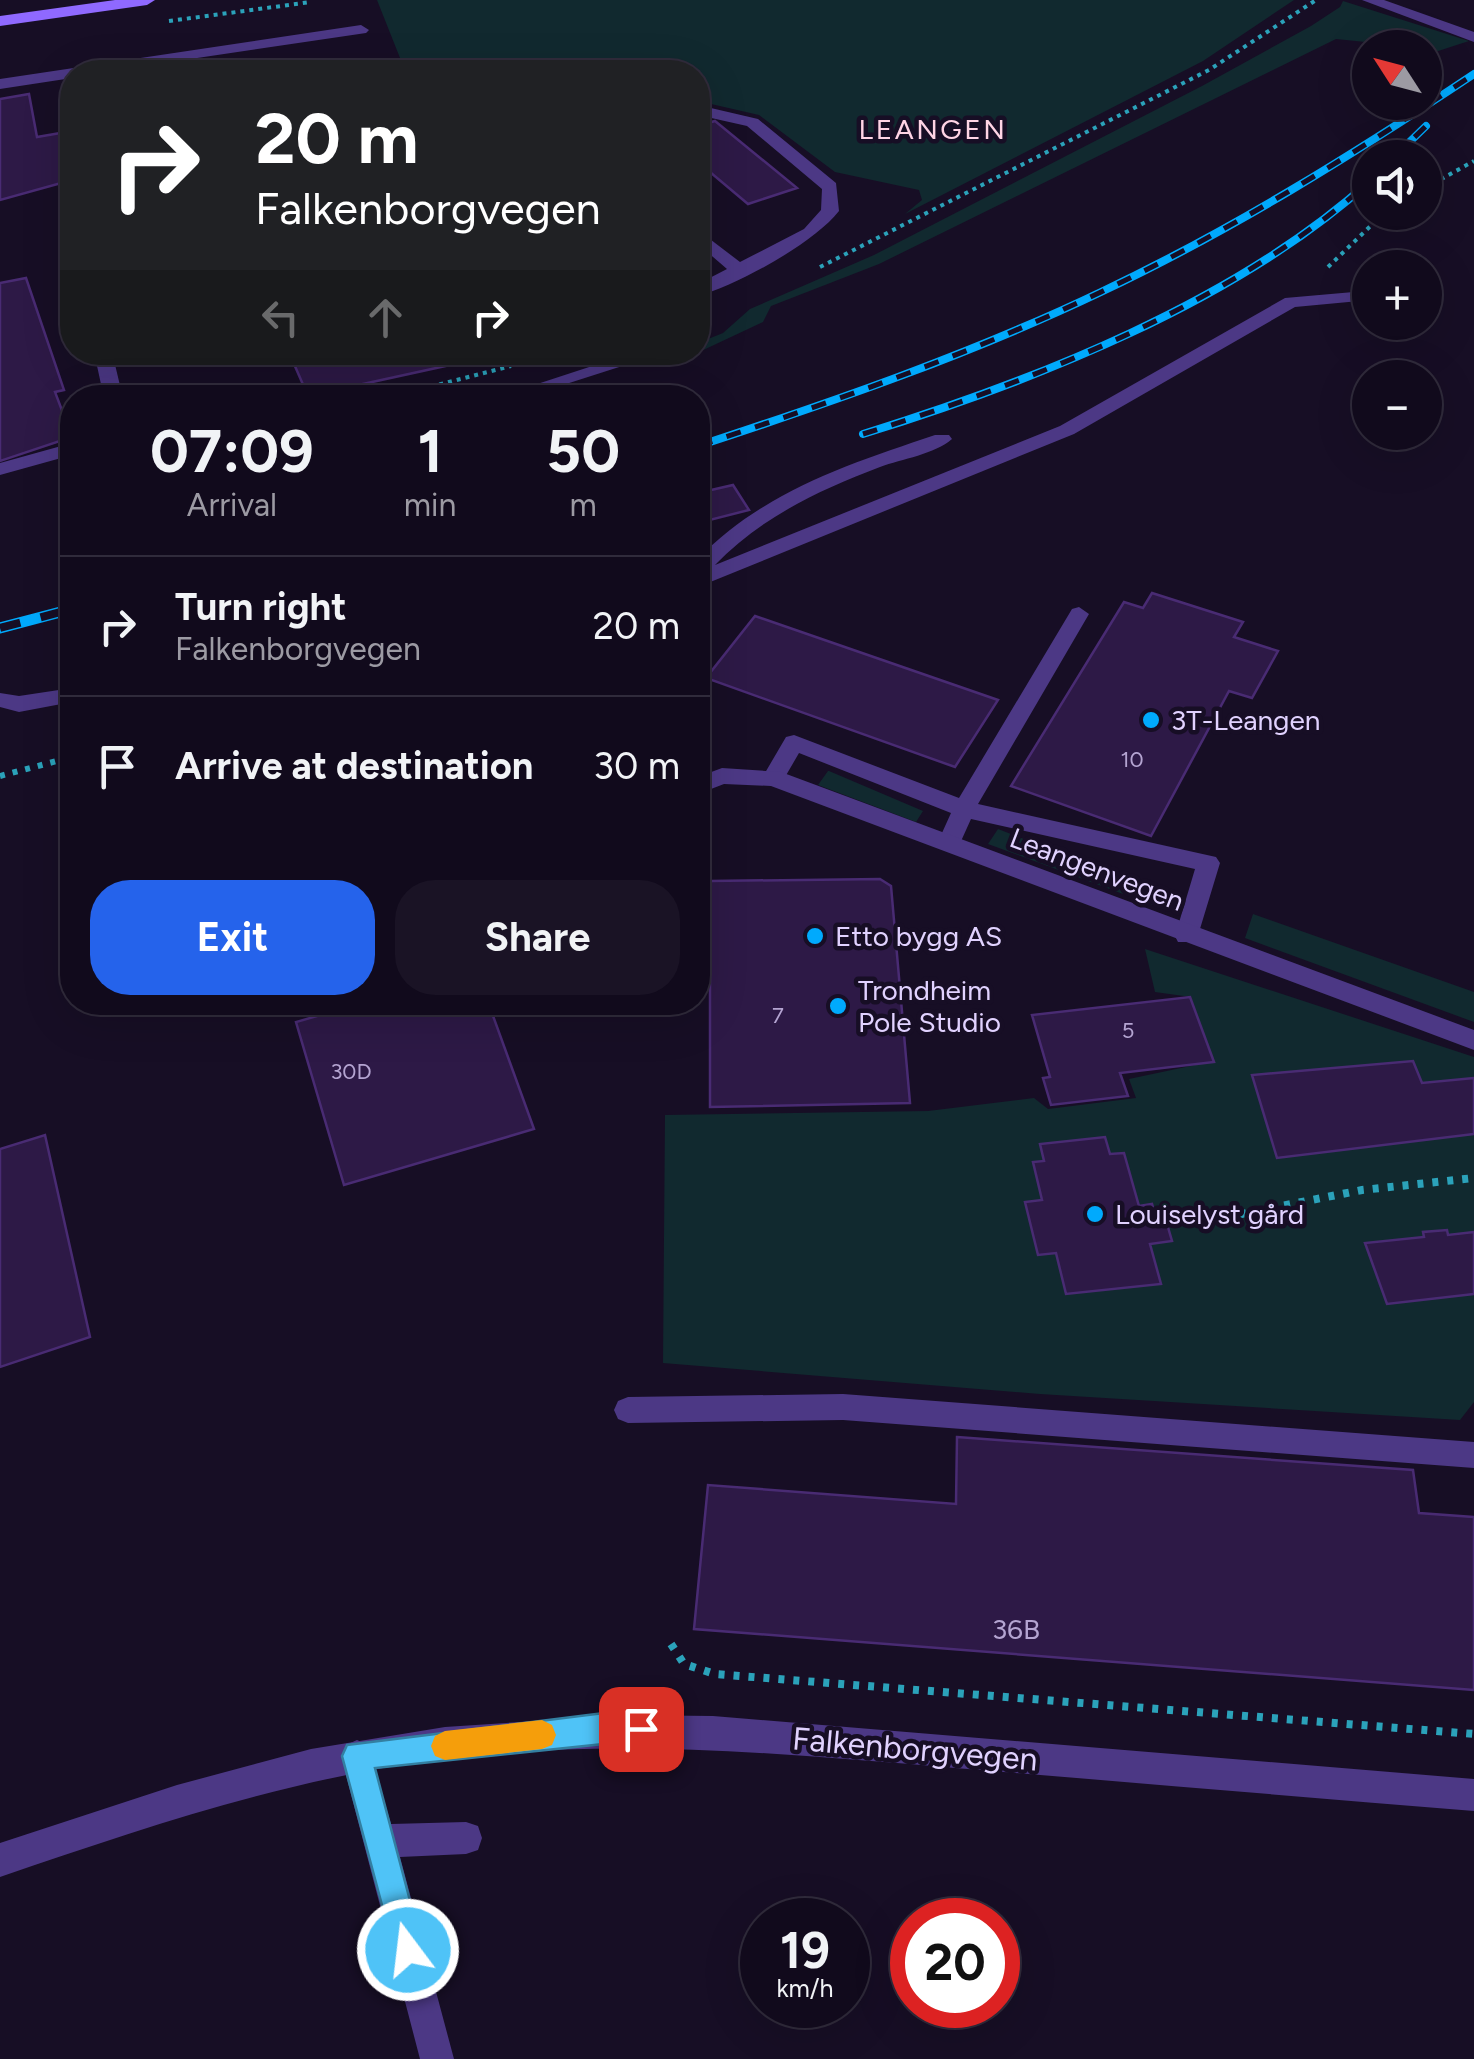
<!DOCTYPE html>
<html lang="en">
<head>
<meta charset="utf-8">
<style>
	:root { --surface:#110a1c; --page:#1a1325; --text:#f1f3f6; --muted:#9c9aa3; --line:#302b3b; --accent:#2563eb }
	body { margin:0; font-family:Figtree,sans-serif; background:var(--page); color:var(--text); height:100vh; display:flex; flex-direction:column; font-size:38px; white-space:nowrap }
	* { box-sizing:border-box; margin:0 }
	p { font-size:32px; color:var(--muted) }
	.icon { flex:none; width:55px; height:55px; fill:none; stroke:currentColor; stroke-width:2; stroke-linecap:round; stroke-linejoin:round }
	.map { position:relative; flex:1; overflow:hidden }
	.sheet { position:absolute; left:60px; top:385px; width:650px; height:630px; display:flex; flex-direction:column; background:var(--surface); border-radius:40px; box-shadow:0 10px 40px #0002,0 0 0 2px var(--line) }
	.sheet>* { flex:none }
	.banner { position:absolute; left:60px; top:60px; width:650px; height:305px; border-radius:40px; box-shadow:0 10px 40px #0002,0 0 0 2px var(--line); background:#202124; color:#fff; overflow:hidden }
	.needle { width:65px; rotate:306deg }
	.tools { position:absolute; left:1352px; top:30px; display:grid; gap:20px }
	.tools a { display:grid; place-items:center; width:90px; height:90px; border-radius:50%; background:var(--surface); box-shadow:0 10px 40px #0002,0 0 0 2px var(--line); font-size:50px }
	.speed { position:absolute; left:740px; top:1898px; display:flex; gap:20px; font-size:50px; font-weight:700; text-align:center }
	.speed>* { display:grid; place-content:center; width:130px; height:130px; border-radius:50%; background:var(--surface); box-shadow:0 10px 40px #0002,0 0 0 2px var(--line); line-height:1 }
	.speed small { font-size:25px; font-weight:400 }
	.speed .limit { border:15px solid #d22; background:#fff; color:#111 }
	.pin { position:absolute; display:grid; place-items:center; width:85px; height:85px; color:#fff; margin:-42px; border-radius:20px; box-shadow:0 5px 15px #0006 }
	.me { position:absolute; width:110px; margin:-55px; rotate:345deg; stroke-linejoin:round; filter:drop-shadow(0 0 8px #0008) }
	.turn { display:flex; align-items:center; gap:35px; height:210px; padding:0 30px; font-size:45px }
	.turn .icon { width:130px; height:130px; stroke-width:2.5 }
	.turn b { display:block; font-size:70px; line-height:85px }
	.lanes { display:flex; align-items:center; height:95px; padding:0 30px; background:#0003; justify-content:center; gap:50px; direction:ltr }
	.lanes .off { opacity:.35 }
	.eta { display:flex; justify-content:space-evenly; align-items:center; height:170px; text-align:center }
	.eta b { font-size:60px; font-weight:700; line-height:70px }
	.button { display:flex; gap:20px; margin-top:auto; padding:20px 30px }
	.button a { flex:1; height:115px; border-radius:40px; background:var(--accent); color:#fff; font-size:40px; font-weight:700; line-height:115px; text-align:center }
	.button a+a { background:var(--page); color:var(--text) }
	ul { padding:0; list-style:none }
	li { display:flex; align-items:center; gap:30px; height:140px; padding:0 30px; border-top:2px solid var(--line) }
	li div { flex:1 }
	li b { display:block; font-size:38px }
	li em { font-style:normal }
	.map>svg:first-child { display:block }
</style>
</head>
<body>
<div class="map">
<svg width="1474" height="2059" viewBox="0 0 1474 2059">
	<rect width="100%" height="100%" fill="#170e25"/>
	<path fill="#11292f" d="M377,0H1294L1203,61L905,214L922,200L919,190L835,172L759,115L698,101V72H412L404,68Z
		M1343,1L1469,41L1432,53L1425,48L1336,39L879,264L771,306L763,322L667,367L660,360L676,353L698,352V343L723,333L750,309L874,255L1202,86L1311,26L1340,7Z
		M828,771H829L923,811L916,822L818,785Z
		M998,829L1175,897L1169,911L988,844Z
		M1253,914L1474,992V1022L1245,938Z
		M1145,949L1474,1057V1402L1460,1420L1040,1394L663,1363L665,1115L928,1111L1034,1098L1048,1109L1136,1098L1129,1079L1214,1061L1191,997L1155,992Z"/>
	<path fill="#2d1946" stroke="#492b73" stroke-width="2.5" d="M29,94L37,137L72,131V180L0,200V99Z
		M715,121L797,188L748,204L698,162V126Z
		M26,278L64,390L55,392L72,437L0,461V283Z
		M310,352H480L482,358L308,396L291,357Z
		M506,386L513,398H455Z
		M733,485L749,510L698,523V493Z
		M1152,593L1243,622L1234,637L1278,651L1252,698L1229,691L1151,836L1011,786L1124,602L1143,608Z
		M755,616L998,700L955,767L706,678Z
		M880,879L891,886L910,1103L710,1107V881Z
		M1190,997L1214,1062L1120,1073L1128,1096L1051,1105L1043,1078L1050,1077L1032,1015Z
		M366,1002H488L534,1129L344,1185L296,1022Z
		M1413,1061L1422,1083L1474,1078V1134L1277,1158L1252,1075Z
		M45,1135L90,1337L0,1367V1149Z
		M1105,1137L1110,1154L1124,1153L1139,1206L1152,1204L1156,1218L1165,1217L1172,1241L1150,1244L1161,1284L1066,1294L1056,1253L1038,1255L1025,1202L1042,1200L1033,1162L1044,1161L1040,1144Z
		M1447,1230L1448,1235L1474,1232V1294L1387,1304L1365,1243L1424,1237L1423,1232Z
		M957,1437L1413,1470L1419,1513L1474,1517V1690L694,1629L708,1485L956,1504Z"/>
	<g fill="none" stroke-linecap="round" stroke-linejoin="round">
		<path stroke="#2ba2ba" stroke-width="4" stroke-dasharray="4 5" stroke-linecap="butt" d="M169,21L311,2
			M1425,188L1474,161
			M820,267L1209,70L1316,0
			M1328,267L1385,212
			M387,398L511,366"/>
		<path stroke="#2ba2ba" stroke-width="6" stroke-dasharray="5 8" stroke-linecap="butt" d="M0,776L72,757"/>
		<path stroke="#2ba2ba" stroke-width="8" stroke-dasharray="6 9" stroke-linecap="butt" d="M1196,1223L1362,1190L1474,1178
			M671,1644L684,1664L715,1674L1474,1734"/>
		<path fill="#4c3885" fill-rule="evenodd" d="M361,25L369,30L366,33L103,72H72V78L0,89V79Z
			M698,105L758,119L836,183L839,211C813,244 737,285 698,296V284L727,269L698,244V230L740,262L804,229L821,210L822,189L747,126L698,115Z
			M1365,291L1370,292V300L1295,307L1074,434L698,587V559C762,492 849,464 935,435H949L952,439C935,454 902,459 880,467C819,490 760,518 715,565L1060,426L1285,298Z
			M94,352H112L123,398H104Z
			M635,352H666L538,393H524L522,389Z
			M72,443V455L0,475V463Z
			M1079,607L1089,614L978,804L1216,857L1220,863L1196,942H1178L1175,936L1195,869L971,819L957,850L949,852L937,844L951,813L799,753L781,784H765L762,778L786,737L794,735L959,798L1072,609Z
			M72,688V702L19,712L0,707V693L19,696Z
			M843,1394L1474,1442V1468L843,1420L628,1423L618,1419L614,1410L618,1401L628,1397Z
			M357,1740L368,1745L391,1824L466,1822L478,1826L482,1838L478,1850L466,1854L400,1857L454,2059H420L341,1756L346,1745Z"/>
		<path fill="#4c3885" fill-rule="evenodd" d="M722,768L781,772L1474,1030V1050L771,786L724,784L698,794V777Z"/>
		<path fill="#4c3885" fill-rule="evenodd" d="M1362,0H1384L1474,32V42Z
			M624,1715L713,1716L1474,1779V1811C1301,1797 1128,1782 955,1768C784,1754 615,1737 444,1759C290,1778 146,1827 0,1877V1843L177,1785L311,1749L445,1727Z"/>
		<path fill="#8f69ff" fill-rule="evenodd" d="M115,0H155L147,5L0,26V16Z"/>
		<defs>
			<path id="rail-far1" d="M1393,158L1426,126
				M863,434C1034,381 1236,302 1370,181
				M698,446C835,401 971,354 1101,292C1232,230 1354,154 1474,74"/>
			<path id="rail" d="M0,628L72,609"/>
		</defs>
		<use href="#rail-far1" stroke="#00aafd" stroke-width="8"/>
		<use href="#rail" stroke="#00aafd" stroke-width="11"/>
		<use href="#rail-far1" stroke="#170e25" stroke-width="5" stroke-dasharray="15" stroke-linecap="butt"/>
		<use href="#rail" stroke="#170e25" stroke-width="8" stroke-dasharray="21" stroke-linecap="butt"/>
	</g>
	<path fill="#4fc3f7" stroke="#337fa1" stroke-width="2.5" d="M604,1713L651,1719L655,1729L651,1739L375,1768L423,1950L419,1961L408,1965L397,1961L342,1756L347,1745Z"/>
	<path fill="#f59e0b" d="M542,1720L552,1725L556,1735L552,1745L542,1749L445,1760L435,1756L431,1746L435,1736L445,1731Z"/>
	<g fill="#00aafd" stroke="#170e25" stroke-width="4">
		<circle cx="1151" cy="720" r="10"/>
		<circle cx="815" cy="936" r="10"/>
		<circle cx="838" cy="1006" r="10"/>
		<circle cx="1095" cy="1214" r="10"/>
	</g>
	<g text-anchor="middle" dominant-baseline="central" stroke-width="9" stroke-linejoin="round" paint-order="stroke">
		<g font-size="22" fill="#b4a4d1">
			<text x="1132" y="759">10</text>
			<text x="778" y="1015">7</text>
			<text x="1128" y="1030">5</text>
			<text x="351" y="1071">30D</text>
		</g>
		<g font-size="28" letter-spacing="2.5" fill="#ffd4e5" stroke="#170e25">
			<text x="933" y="129">LEANGEN</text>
		</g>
		<g font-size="28" fill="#e1d2ff" stroke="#170e25" text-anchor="start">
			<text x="1171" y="720">3T-Leangen</text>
			<text x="835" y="936">Etto bygg AS</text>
			<text x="858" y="990">Trondheim<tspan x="858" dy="32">Pole Studio</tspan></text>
			<text x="1115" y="1214">Louiselyst gård</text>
		</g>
		<g font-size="28" fill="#e1d2ff" stroke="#170e25">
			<text transform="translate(1097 869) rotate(21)">Leangenvegen</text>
		</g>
		<g font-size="28" fill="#b4a4d1">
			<text x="1016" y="1629">36B</text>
		</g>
		<g font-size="32" fill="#e1d2ff" stroke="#170e25">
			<text transform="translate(915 1749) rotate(5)">Falkenborgvegen</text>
		</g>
	</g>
</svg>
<div class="tools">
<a><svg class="needle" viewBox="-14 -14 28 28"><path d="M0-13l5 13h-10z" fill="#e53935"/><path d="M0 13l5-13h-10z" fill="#9c9aa3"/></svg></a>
<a><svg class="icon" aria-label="sound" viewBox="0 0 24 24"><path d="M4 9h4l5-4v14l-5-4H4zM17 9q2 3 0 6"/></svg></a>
<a>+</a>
<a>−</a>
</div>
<div class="speed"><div>19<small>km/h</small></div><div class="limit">20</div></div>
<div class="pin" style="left:641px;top:1729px;background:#d93025"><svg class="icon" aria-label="arrive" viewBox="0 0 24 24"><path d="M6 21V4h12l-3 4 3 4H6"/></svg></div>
<svg class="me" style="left:408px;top:1950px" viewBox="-20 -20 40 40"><circle r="17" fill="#4fc3f7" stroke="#fff" stroke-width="3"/><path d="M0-11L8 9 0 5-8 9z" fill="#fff"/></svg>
<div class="banner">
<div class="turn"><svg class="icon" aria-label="right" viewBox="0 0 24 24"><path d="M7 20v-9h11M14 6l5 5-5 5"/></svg><div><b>20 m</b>Falkenborgvegen</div></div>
<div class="lanes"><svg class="icon off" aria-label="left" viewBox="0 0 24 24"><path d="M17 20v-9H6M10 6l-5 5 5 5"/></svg><svg class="icon off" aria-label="ahead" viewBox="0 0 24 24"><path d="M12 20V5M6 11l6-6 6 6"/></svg><svg class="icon" aria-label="right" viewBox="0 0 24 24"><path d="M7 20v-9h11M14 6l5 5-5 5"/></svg></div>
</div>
<section class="sheet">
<div class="eta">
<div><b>07:09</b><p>Arrival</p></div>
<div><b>1</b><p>min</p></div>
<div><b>50</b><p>m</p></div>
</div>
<ul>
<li><svg class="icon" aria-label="right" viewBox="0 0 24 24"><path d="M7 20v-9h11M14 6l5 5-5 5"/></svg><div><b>Turn right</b><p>Falkenborgvegen</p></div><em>20 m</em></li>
<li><svg class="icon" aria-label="arrive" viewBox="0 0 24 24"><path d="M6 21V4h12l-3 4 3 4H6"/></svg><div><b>Arrive at destination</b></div><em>30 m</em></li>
</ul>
<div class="button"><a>Exit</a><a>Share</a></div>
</section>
</div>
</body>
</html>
